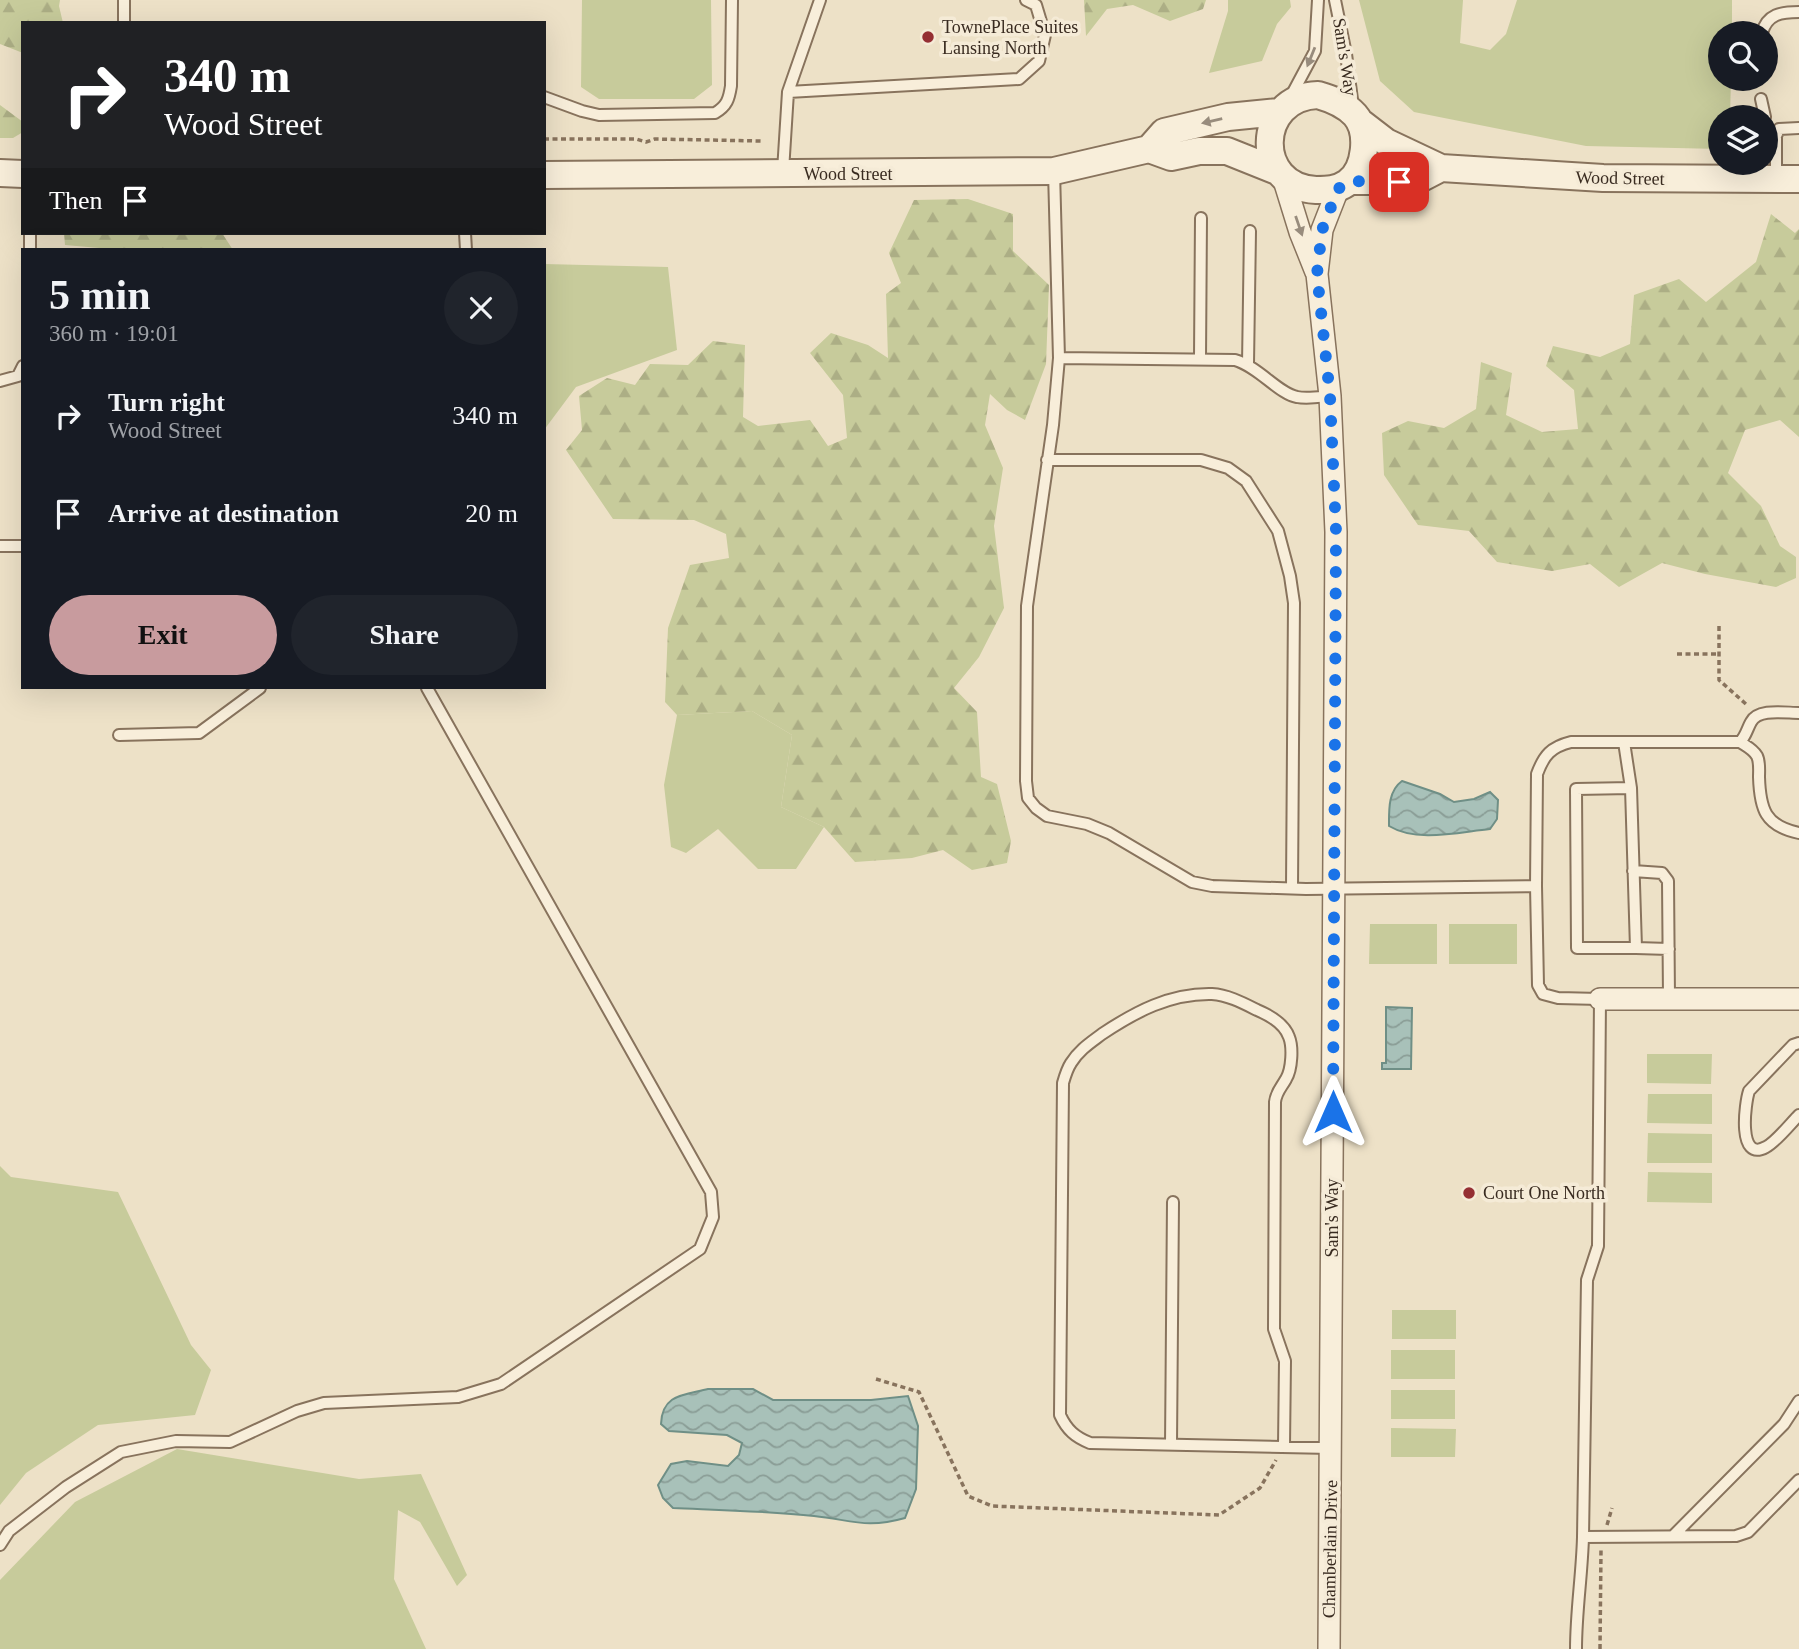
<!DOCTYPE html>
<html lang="en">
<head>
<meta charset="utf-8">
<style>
	:root { --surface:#171b24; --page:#20242c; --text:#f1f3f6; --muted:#9ea1a6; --accent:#c89b9e }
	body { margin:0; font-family:"Times New Roman",serif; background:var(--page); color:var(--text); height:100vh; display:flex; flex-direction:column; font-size:26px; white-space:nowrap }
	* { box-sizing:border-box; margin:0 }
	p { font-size:23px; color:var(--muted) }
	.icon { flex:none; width:38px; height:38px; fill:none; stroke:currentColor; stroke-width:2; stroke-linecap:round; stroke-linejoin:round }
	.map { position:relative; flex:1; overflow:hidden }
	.drawer { position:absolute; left:21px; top:248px; width:525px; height:441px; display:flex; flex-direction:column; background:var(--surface); border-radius:0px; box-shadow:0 7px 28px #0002 }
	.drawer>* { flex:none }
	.hud { position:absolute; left:21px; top:21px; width:525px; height:214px; border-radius:0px; box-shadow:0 7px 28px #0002; background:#202124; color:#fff; overflow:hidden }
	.tools { position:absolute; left:1708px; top:21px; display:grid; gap:14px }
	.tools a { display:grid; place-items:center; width:70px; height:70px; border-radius:50%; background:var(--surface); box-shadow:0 7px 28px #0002; font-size:35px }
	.pin { position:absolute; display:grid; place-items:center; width:60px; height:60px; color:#fff; margin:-30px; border-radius:14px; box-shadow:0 4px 10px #0006 }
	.me { position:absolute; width:77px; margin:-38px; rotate:0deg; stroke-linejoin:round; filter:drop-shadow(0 0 5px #0008) }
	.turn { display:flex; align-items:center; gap:24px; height:147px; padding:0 28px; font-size:32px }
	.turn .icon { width:91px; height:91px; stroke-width:2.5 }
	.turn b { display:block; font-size:49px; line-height:60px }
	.then { display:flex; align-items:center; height:66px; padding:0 28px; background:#0003; gap:14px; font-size:26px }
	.round { display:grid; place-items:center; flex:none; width:74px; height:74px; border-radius:37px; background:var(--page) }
	.summary { display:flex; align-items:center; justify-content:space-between; height:119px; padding:0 28px }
	h1 { font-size:42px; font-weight:700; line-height:52px }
	.primary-button { display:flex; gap:14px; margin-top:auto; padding:14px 28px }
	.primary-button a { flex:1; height:80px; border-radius:42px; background:var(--accent); color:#111; font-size:28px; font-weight:700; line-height:80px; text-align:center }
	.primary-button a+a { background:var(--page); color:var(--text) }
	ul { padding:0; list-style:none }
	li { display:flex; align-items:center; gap:21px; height:98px; padding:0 28px }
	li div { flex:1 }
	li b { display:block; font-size:26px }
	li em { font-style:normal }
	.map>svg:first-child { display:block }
</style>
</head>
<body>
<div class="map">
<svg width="1799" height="1649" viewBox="0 0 1799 1649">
	<defs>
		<pattern id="forest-firs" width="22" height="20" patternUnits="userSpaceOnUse" patternTransform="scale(1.75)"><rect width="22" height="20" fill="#c7cb9b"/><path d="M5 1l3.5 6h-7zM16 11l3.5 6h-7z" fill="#acae85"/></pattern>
		<pattern id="water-waves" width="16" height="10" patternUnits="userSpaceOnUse" patternTransform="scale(1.75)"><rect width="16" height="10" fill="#a8c1b9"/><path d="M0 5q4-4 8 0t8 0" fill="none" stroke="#8a9d96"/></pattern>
	</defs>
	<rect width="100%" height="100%" fill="#ede1c7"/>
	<path fill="#c7cb9b" d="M582,0H711L712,85L694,99H599L581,87Z
		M1228,0H1290L1291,7L1277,24L1262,61L1209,73L1228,11Z
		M1359,0H1463L1460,43L1490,50L1506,34L1517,0H1732V33H1720V79H1731L1730,117H1720V149L1586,146L1414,112L1380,81Z
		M544,264L668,267L677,350L576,387L544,430Z
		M752,711L792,735L781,807L824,827L796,869H758L718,829L686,853L671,847L664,785L677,715Z
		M1370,924H1437V964H1369Z
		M1449,924H1517V964H1449Z
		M1647,1054H1712L1711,1084L1647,1083Z
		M1648,1094H1712V1124L1647,1123Z
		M1648,1133L1712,1134V1163H1647Z
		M0,1166L11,1177L118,1192L191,1345L211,1370L195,1415L98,1425L26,1473L0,1505Z
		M1648,1172L1712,1173V1203L1647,1202Z
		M1392,1310H1456V1339H1392Z
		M1391,1350H1455V1379H1391Z
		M1391,1390H1455V1419H1391Z
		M1391,1428L1456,1429L1455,1457H1391Z
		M177,1449L359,1479L421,1474L467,1575L457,1586L420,1522L398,1510L394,1579L426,1649H0V1580L75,1502Z"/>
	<path fill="url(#forest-firs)" d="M0,0H60L59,6L63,23H23V53L0,44Z
		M1084,0H1206L1203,9L1170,21L1133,5L1107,9L1086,36Z
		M0,105L23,122V132L13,138H0Z
		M968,199L1013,214V251L1049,285L1046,364L1025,420L1007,410L990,394L985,425L1003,468L994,526L1004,608L979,657L954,688L977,712L981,777L997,784L1011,841L1007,863L972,870L943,850L912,858L855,862L824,827L781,807L792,735L752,711L677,715L665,702L668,628L690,565L729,558L726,534L694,520L613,519L566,450L582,430L579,396L607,378L635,385L650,364L688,365L713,341L745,345L743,417L758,426L810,420L828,446L847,438L843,395L810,353L831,333L868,345L888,358L886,294L901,283L889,253L914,200Z
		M1771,214L1795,233L1799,229V437L1780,420L1745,430L1728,473L1761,506L1780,546L1796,557V578L1776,587L1705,574L1662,563L1619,587L1590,564L1552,571L1497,562L1469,531L1418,525L1384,475L1382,433L1408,421L1444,428L1476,409L1481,362L1512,373L1506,415L1542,432L1578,429L1574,390L1546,366L1553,346L1600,357L1630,344L1634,295L1679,279L1706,302L1756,262Z
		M64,233H222L233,250H122L65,245Z"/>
	<path fill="url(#water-waves)" stroke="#6f8f86" stroke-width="2" d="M1402,781L1440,794L1454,802L1474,799L1490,792L1498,800L1497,819L1490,829C1459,832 1417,843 1389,826C1389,810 1388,791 1402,781Z
		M1386,1007L1412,1008L1411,1069H1382V1063H1386Z
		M708,1389H753L773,1400H871L908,1396L918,1426L916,1489L905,1518C866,1529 852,1520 814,1516C768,1511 720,1510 673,1508L663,1498L658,1485L671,1464L687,1461L728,1466L739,1455L742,1443L727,1435L669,1431L661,1424C662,1394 684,1395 708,1389Z"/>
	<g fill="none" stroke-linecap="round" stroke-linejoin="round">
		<defs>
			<path id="service" d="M1335,0L1346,54L1353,107
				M124,23V0
				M1762,33C1767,14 1781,12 1799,12
				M788,92L1019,79L1039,61L1045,35L1036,5L1026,0
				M1291,96L1315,51L1318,0
				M544,97L582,111L599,115L715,113C727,106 729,99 731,86L732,0
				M1761,99L1765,117
				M783,171L788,92L820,0
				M1054,171L1059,358L1235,360C1259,367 1279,394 1297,397C1307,399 1319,397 1330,396
				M1776,179V136L1779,129L1799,128
				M465,233L466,250
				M30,250V233
				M1059,358L1053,425L1027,606L1026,781L1028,798L1036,808L1047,816L1087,824L1109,833L1192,882L1212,886L1306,889L1536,886L1537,774C1544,755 1551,747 1571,742H1740C1746,746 1753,749 1757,756C1760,762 1759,771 1759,777C1760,809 1765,826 1799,833
				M1200,358L1201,218
				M1248,364L1250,231
				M0,381L18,376L23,366
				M1047,460H1201L1228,468L1246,481L1278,531L1290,576L1294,603L1292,888
				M0,546H23
				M119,735L199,733L260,688
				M1624,742L1631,788L1636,948H1577L1576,789L1631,788
				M1740,742C1746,736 1747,729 1751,722C1758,708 1785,713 1799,713
				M1633,871L1662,873L1668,881L1669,998
				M1536,886L1538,985L1543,994L1558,998L1600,999L1598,1246L1587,1280L1583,1537C1582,1575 1576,1611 1576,1649
				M1636,948L1669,949
				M1799,1043L1793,1045L1749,1091C1745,1103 1737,1163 1766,1147C1776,1142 1791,1123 1799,1115
				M1171,1445L1173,1202
				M1284,1446L1285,1361L1274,1329L1275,1102C1276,1092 1281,1088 1286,1079C1292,1069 1293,1047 1289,1037C1284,1023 1269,1015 1257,1010C1243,1003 1228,995 1212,994C1170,993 1135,1012 1102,1034C1090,1043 1079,1050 1071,1063C1067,1069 1065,1076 1063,1083L1060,1415C1067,1430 1075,1437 1090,1443L1331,1448
				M1673,1536L1784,1424L1799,1401
				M1583,1537L1736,1536L1748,1532L1799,1480
				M0,1545L9,1531L66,1487L121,1452L176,1441L230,1442L297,1411L324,1403L458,1397L501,1384L700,1249L713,1217L711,1192L427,688"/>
			<path id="minor" d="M1283,177L1300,232L1316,272
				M1600,999H1799
				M1329,1649L1336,532L1330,396L1317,274L1322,230L1338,189"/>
			<path id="tertiary" d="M1318,95C1332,99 1345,104 1355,115C1370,132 1366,170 1347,183C1337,190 1327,190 1316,190C1253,187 1255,97 1318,95Z
				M1360,122L1386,142L1441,168L1603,178L1799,179
				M1149,149L1164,132L1228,117L1279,112
				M0,173L23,174
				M544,175L1054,171L1149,149L1171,157L1199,151H1227L1277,171
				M1350,181H1416L1441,168"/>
		</defs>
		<use href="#service" stroke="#88735d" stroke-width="14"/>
		<use href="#minor" stroke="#88735d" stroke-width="24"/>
		<use href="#tertiary" stroke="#88735d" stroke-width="30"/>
		<path stroke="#88735d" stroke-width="3.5" stroke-dasharray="5 3.5" stroke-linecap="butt" d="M544,139H636L646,142L655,139L762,141
			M1719,626V680L1747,705
			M1677,654H1719
			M876,1379L919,1392L968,1496L992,1506L1219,1515L1260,1488L1276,1460
			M1607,1525L1612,1508
			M1600,1649L1601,1550"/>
		<use href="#service" stroke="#f8eeda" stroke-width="10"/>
		<use href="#minor" stroke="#f8eeda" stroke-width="21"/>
		<use href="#tertiary" stroke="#f8eeda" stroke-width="26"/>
	</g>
	<defs><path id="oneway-solid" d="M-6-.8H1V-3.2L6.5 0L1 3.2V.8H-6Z" transform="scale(1.75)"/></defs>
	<g fill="#988c7d">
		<use href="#oneway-solid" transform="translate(1311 57) rotate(112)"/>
		<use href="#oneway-solid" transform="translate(1212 121) rotate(167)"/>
		<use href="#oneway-solid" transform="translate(1299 226) rotate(71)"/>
	</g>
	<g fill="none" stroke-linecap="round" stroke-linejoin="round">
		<path stroke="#1a73e8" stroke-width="12" stroke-dasharray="0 21.6" d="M1333,1112L1336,531L1330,396L1317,274L1322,230L1338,189L1350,181L1399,182"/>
	</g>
	<g fill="#952f33" stroke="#f5ebd7" stroke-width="2.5">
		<circle cx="928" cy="37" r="7"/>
		<circle cx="1469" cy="1193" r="7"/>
	</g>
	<g text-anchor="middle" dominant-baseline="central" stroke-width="7" stroke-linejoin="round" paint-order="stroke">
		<g font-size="18" fill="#392b20" stroke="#f5ebd7" text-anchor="start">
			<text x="942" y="27">TownePlace Suites<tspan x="942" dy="21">Lansing North</tspan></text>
			<text x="1483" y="1193">Court One North</text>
		</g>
		<g font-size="18" fill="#392b20" stroke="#f5ebd7">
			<text transform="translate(1345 57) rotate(81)">Sam's Way</text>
			<text x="848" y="174">Wood Street</text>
			<text transform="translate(1620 178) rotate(1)">Wood Street</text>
			<text transform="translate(1332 1218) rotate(-90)">Sam's Way</text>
			<text transform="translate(1330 1549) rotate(-89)">Chamberlain Drive</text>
		</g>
	</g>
</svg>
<div class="tools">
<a><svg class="icon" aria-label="search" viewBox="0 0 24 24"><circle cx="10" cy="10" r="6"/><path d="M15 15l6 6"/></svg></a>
<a><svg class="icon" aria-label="layers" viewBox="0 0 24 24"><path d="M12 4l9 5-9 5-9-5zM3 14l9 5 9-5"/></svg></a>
</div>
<div class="pin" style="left:1399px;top:182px;background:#d93025"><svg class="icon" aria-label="arrive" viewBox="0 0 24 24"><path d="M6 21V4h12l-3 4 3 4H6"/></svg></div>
<svg class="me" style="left:1333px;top:1112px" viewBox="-20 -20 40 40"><path d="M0-17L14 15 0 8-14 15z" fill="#1a73e8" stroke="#fff" stroke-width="4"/></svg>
<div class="hud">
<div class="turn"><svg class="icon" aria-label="right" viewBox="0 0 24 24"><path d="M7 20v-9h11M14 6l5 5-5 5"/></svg><div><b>340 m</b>Wood Street</div></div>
<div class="then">Then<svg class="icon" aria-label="arrive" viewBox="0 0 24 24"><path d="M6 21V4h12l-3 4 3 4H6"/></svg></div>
</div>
<section class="drawer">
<div class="summary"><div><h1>5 min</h1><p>360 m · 19:01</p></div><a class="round"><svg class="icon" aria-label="close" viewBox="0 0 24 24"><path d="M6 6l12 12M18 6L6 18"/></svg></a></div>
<ul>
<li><svg class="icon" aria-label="right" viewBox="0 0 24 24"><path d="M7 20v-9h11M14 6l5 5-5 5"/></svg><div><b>Turn right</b><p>Wood Street</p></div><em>340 m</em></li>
<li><svg class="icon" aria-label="arrive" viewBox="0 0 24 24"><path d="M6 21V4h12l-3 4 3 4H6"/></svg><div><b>Arrive at destination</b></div><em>20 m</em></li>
</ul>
<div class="primary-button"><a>Exit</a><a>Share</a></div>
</section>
</div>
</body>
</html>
